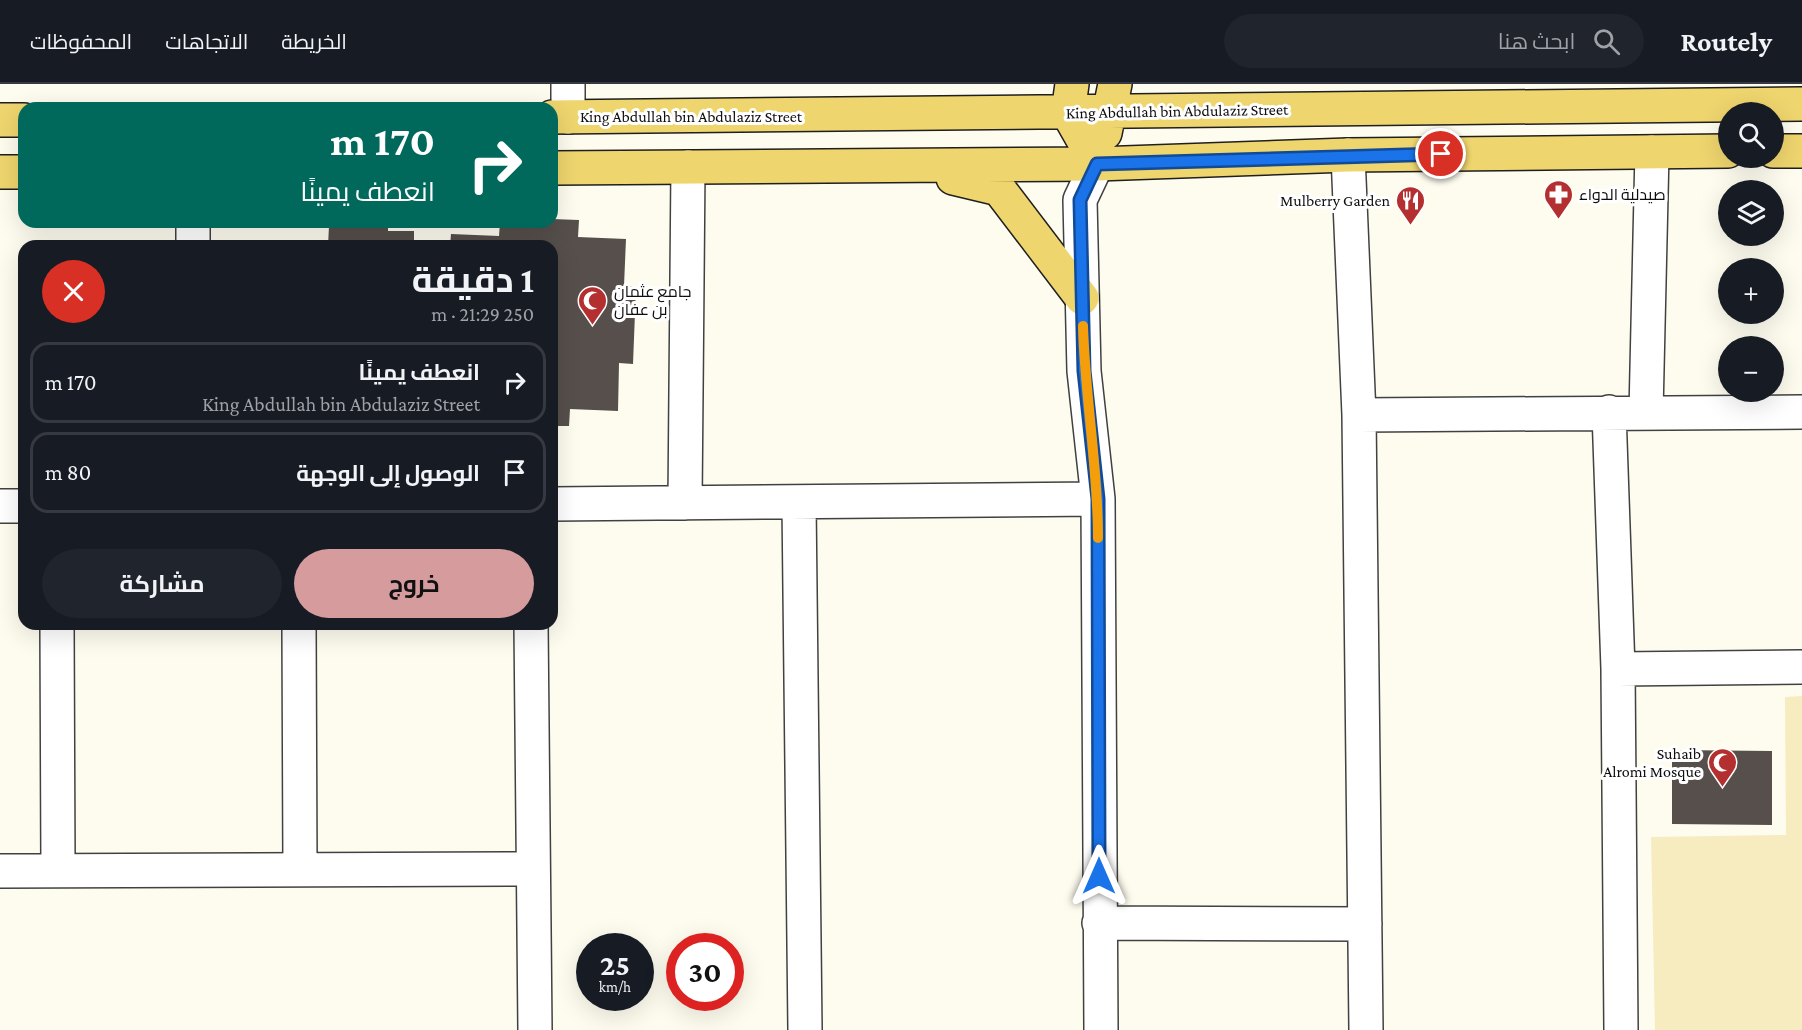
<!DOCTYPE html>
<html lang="ar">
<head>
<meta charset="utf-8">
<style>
	:root { --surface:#171b24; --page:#20242c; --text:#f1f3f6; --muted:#9ea1a6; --line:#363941; --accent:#d69b9d }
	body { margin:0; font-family:"Crimson Pro",Cairo,serif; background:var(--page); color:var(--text); direction:rtl; height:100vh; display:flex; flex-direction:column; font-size:22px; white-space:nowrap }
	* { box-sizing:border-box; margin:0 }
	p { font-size:20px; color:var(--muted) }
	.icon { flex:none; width:33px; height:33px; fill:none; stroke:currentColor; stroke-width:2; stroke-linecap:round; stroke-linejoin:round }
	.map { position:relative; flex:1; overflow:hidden; direction:ltr }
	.details { position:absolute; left:18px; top:156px; width:540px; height:390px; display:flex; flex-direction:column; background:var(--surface); border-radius:18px; box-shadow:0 6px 24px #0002; direction:rtl }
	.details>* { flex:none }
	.hud { position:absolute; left:18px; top:18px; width:540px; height:126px; border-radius:18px; box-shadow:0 6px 24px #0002; direction:rtl; background:#00695c; color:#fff; overflow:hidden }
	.buttons { position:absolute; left:1718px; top:18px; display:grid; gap:12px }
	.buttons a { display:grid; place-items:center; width:66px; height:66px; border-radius:50%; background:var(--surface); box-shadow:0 6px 24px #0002; font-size:30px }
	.speed { position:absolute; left:576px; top:849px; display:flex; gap:12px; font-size:30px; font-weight:700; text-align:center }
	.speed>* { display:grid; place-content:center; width:78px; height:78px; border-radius:50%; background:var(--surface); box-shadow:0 6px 24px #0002; line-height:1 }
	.speed small { font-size:15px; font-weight:400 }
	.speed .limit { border:9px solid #d22; background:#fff; color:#111 }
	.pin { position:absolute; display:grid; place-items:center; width:51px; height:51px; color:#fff; margin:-26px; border:3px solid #fff; border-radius:50%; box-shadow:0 2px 6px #0007 }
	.me { position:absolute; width:66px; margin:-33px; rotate:0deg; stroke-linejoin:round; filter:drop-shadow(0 0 4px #0008) }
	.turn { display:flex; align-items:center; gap:21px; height:126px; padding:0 24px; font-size:27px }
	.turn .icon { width:78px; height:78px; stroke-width:2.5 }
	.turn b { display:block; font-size:42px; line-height:51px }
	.round { display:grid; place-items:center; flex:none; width:63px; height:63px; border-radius:32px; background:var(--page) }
	.head { display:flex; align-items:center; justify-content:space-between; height:102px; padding:0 24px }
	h1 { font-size:36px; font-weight:700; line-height:45px }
	.cta { display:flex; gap:12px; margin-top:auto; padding:12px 24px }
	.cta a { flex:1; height:69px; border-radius:36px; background:var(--accent); color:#111; font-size:24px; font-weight:700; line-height:69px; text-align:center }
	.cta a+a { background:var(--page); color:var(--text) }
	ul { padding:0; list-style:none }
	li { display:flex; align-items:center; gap:18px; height:81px; margin:0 12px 9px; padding:0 12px; border:3px solid var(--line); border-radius:18px }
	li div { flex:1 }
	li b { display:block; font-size:22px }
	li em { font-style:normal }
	header { display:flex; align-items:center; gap:36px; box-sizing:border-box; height:84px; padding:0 30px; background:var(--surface); border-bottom:2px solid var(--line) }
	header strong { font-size:28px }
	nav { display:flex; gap:33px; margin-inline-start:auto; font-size:21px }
	.search { width:420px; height:54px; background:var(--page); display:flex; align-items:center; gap:15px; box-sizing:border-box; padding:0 21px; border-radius:33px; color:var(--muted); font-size:22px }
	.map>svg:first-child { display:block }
</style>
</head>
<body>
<header>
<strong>Routely</strong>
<div class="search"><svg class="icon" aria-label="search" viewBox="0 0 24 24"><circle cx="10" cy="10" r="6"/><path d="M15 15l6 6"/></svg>ابحث هنا</div>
<nav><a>الخريطة</a><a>الاتجاهات</a><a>المحفوظات</a></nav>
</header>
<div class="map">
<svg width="1802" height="946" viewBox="0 0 1802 946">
	<rect width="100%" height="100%" fill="#fefcef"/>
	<path fill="#f6ecbf" d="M1802,612V946H1655L1651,753L1786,751L1785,613Z"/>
	<path fill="#564f4b" d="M552,135L579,136L578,153L626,155L624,202L636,203L633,280L619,279L618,327L570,325L569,342H552V162H450L451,150L499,152L500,138H552Z
		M357,138H388V147H414V162H328L329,142H357Z
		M1672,666L1772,667V741L1672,740Z"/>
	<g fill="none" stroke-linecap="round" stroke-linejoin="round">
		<defs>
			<path id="minor" d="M568,0V33
				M1348,71L1359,331L1366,946
				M1097,80L1080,116L1084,287L1098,415L1101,946
				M193,162V138
				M1609,328L1618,585L1621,946
				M1646,328L1652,68
				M1359,331L1802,328
				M685,419L688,83
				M799,419L805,946
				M552,420L1098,415
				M0,422H24
				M57,540L58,786
				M299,540L300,786
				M531,540L535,946
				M1618,585L1802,583
				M0,787L533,785
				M1099,839L1365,840"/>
			<path id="major" d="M1072,0L1068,29L1097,80
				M552,33L1802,20
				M0,36H24
				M1105,49L1115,0
				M1773,67H1802
				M552,84L1097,80L1348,71L1728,67
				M0,88H24
				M953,94L999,105L1082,214"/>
		</defs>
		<use href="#minor" stroke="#414141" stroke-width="36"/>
		<use href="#major" stroke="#1f1f1f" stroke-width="36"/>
		<use href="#minor" stroke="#fff" stroke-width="33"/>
		<use href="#major" stroke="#efd56e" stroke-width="33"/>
	</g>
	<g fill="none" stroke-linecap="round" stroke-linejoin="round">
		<defs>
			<path id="route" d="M1099,792L1098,415L1084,287L1080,116L1097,80L1441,70"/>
		</defs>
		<use href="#route" stroke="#114b97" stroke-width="15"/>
		<use href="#route" stroke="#1a73e8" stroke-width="10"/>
		<path stroke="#f59e0b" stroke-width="10" d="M1083,242C1085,313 1098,383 1098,454"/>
	</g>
	<defs>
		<symbol id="pharmacy-pin" viewBox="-11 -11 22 30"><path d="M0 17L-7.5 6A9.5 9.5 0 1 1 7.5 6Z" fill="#b42f30" stroke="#fff"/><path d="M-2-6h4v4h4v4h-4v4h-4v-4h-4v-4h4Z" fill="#fff"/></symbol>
		<symbol id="restaurant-pin" viewBox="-11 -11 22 30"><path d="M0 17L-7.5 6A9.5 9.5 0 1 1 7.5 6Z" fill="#b42f30" stroke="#fff"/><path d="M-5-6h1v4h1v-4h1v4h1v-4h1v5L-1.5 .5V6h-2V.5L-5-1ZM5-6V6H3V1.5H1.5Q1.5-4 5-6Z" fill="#fff"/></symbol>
		<symbol id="mosque-pin" viewBox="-11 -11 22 30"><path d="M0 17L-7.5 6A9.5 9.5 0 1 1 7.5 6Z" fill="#b42f30" stroke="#fff"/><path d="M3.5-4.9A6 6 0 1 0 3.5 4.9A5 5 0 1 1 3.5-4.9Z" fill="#fff"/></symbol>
	</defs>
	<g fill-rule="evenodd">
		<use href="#pharmacy-pin" x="1542" y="94" width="33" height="45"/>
		<use href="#restaurant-pin" x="1394" y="100" width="33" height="45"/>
		<use href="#mosque-pin" x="576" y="200" width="33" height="45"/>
		<use href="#mosque-pin" x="1706" y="662" width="33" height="45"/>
	</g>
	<g text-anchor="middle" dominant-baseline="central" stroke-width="6" stroke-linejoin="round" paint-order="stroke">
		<g font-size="16" fill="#0e0e0e" stroke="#fff">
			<text transform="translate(1177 27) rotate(-1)">King Abdullah bin Abdulaziz Street</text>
			<text x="691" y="32">King Abdullah bin Abdulaziz Street</text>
		</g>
		<g font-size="16" fill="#0e0e0e" stroke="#fff" text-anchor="start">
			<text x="1579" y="110">صيدلية الدواء</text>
			<text x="1390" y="116" text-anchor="end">Mulberry Garden</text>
			<text x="614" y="207">جامع عثمان<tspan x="614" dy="18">بن عفان</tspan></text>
			<text x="1701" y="669" text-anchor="end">Suhaib<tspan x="1701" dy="18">Alromi Mosque</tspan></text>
		</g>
	</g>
</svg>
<div class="buttons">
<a><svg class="icon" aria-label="search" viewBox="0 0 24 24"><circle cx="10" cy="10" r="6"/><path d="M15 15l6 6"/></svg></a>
<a><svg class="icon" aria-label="layers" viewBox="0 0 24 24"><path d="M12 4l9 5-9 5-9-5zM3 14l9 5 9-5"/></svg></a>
<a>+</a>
<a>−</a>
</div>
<div class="speed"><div>25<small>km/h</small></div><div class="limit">30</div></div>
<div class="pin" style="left:1441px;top:70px;background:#d93025"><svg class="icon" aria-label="arrive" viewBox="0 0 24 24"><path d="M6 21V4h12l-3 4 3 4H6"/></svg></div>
<svg class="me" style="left:1099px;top:792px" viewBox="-20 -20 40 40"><path d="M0-17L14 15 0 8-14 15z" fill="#1a73e8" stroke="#fff" stroke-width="4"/></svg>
<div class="hud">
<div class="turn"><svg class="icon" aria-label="right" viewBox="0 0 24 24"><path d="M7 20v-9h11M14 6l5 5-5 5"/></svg><div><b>170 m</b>انعطف يمينًا</div></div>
</div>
<section class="details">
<div class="head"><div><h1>1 دقيقة</h1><p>250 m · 21:29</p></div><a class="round" style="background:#d93025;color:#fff"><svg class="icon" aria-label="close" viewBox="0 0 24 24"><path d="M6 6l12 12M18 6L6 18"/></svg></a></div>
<ul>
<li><svg class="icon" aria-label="right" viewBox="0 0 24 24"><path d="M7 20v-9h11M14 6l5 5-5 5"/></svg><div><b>انعطف يمينًا</b><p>King Abdullah bin Abdulaziz Street</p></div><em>170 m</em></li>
<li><svg class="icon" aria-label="arrive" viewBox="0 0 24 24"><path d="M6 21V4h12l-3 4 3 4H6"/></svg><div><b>الوصول إلى الوجهة</b></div><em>80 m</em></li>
</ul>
<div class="cta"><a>خروج</a><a>مشاركة</a></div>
</section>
</div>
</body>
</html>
